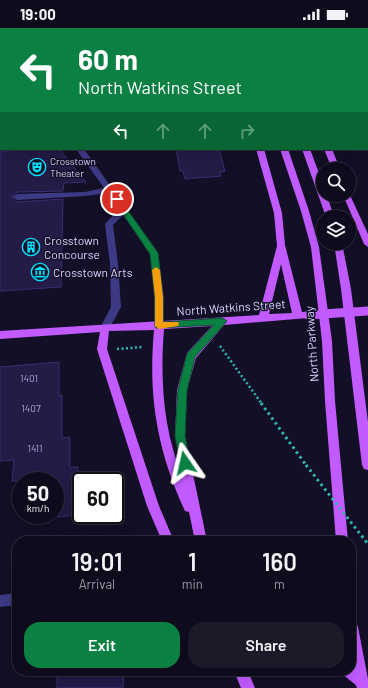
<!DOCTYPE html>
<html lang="en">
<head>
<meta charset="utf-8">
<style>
	:root { --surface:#0e0b1c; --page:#1c1929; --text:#f1f3f6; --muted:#9b9ba3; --line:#2e2b3b; --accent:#0b8043 }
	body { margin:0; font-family:Barlow,sans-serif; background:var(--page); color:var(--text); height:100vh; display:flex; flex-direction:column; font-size:15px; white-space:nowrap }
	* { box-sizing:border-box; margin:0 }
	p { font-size:13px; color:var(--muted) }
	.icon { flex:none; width:22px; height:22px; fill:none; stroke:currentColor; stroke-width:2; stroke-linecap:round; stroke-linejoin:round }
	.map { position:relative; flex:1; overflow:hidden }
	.panel { position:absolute; left:12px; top:508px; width:344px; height:140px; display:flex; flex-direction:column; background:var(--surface); border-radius:16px; box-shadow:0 4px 16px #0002,0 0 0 1px var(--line) }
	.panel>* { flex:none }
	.top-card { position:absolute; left:0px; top:0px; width:368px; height:122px; box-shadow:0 4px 16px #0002,0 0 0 1px var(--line); background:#0b8043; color:#fff; overflow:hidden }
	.controls { position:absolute; left:316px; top:134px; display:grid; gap:8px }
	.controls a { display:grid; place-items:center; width:40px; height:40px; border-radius:50%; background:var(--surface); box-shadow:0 4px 16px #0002,0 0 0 1px var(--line); font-size:20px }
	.speed { position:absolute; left:12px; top:444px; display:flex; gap:8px; font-size:20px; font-weight:700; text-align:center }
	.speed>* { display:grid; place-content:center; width:52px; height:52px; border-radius:50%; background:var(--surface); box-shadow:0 4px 16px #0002,0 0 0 1px var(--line); line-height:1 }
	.speed small { font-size:10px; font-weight:400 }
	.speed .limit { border:2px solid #111; border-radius:6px; background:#fff; color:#111 }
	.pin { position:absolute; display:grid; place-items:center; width:34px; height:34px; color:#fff; margin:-17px; border:2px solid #fff; border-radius:50%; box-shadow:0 1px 4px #0007 }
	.me { position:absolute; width:44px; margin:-22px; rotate:349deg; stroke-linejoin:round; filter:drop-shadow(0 0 3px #0008) }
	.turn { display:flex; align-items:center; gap:14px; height:84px; padding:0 12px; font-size:18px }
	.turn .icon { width:52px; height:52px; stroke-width:2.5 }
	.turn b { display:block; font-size:28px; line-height:34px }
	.lanes { display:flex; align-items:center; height:38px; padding:0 12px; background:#0003; justify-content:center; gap:20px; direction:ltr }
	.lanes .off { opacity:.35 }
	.eta { display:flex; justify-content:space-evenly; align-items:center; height:68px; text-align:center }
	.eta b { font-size:24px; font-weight:600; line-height:28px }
	.primary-button { display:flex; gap:8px; margin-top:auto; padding:8px 12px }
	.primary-button a { flex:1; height:46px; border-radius:16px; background:var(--accent); color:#fff; font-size:16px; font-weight:600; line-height:46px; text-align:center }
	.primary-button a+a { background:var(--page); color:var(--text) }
	.status { display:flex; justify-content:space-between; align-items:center; height:28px; padding:0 20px; background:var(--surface); direction:ltr }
	.status svg { height:11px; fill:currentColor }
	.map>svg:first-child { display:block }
</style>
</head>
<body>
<div class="status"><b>19:00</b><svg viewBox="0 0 49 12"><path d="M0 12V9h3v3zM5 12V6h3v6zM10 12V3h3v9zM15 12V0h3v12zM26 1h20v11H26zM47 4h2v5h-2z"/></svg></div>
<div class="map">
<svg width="368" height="660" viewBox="0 0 368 660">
	<rect width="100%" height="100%" fill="#130f26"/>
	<path fill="#241b47" stroke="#3b2d73" d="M59,121L86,154L64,155L63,163L17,164L12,169L17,174L63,171L61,259L0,263V123Z
		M176,121H219L225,143L220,144L221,148L185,151L183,143H180Z
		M59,334V368L62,367V410L70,409V439H78V487L58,489L59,477H55V453H12L14,432L0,433V339Z
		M57,643H124L123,660H57Z"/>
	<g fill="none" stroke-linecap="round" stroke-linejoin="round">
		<path stroke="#2fb8b0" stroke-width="2.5" stroke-dasharray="2 2.5" stroke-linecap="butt" d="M220,318L262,376
			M117,321L143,319"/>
		<path stroke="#2fb8b0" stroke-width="3" stroke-dasharray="2.5 3.5" stroke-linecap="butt" d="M261,375L306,437"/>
		<path fill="#3d3a85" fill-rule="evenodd" d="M90,0H96V1H90Z
			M0,85H1V89H0Z
			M76,121H84L158,225L164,269V298L162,301L159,302L154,298V269L150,225L123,187L113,197L118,236L121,279L108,303L105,304L100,300L111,279L110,236L105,196L119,181L107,165L85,168L17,172L13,169L17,166L85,164L104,160Z
			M17,565V577L0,579V567Z"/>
		<path fill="#c25bff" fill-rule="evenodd" d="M221,0H227L228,1H222Z
			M235,0H241L242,1H236Z
			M262,0H268V1H262Z
			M272,0H278L279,1H273Z
			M256,121H264L282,185L285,217L302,284H308L313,287L308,290L224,297L196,330L187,362L185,408L207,513H195L189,484L185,483C157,422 148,369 154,302L109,303L107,321L159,478L174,513H162L147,478L97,321L100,304L0,311V303L259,287L277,218L274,185ZM281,236L292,285L269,286ZM212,298L187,325L177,362L175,408L183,450C163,403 160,351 164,301Z
			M280,121H288L309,183L319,219L332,313L335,373L348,513H336L325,373L322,313L311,219L301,183Z
			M302,121H310L323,156V167H327L334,189H326Z
			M324,121H332L340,141H332Z
			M349,165L368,206V219L364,216L343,167H349Z
			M334,215H342L351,261L368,394V442L364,441L362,437L341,261Z
			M351,592L356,594L358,599L368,651L367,660H357C348,639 351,614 351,592Z
			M234,643H248L255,660H241Z"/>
		<path stroke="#2fb8b0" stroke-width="3" stroke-dasharray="2.5 3.5" stroke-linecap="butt" d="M306,437L368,516"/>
		<path stroke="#c25bff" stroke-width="9" d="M308,287L368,283"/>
		<path stroke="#c25bff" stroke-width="12" d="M348,643L368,659"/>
	</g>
	<path fill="#0b8043" stroke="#07532c" d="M117,169L119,170L158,225L163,269V294L222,290L227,293L195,329L187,362L185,408L190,435L189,438L185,439L182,438L180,435L175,408L178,362L187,326L214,297L156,300L155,298V269L150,226L113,171Z"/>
	<path fill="#f59e0b" d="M156,239L160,242L163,269V294H178L179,296L178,298L159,301L155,298V269L152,242Z"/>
	<defs>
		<symbol id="theatre-ring" viewBox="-11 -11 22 22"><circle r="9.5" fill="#130f26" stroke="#00e5ff" stroke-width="1.5"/><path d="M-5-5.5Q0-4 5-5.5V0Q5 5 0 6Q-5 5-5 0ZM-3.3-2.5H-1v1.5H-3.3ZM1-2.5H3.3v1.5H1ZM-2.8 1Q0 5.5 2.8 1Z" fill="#00e5ff"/></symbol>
		<symbol id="building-ring" viewBox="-11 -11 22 22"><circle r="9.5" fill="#130f26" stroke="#00e5ff" stroke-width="1.5"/><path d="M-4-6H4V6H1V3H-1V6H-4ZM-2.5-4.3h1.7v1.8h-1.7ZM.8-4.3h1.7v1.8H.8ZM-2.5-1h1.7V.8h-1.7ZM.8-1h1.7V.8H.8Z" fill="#00e5ff"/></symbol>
		<symbol id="museum-ring" viewBox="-11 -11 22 22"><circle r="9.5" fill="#130f26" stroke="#00e5ff" stroke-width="1.5"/><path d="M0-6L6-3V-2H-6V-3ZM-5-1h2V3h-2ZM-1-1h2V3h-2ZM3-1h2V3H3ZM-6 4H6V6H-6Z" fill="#00e5ff"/></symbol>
	</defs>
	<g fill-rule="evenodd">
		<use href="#theatre-ring" x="27" y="129" width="20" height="20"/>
		<use href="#building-ring" x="21" y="209" width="20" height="20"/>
		<use href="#museum-ring" x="30" y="234" width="20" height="20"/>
	</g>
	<g text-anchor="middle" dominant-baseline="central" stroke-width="3" stroke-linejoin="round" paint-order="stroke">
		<g font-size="10" fill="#d9d4ff" stroke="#130f26" text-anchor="start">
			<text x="50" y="133">Crosstown<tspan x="50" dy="12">Theater</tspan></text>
		</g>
		<g font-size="10" fill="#aca6d1">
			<text x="29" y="350">1401</text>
			<text x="31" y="380">1407</text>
			<text x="35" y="420">1411</text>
		</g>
		<g font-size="12" fill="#d9d4ff" stroke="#130f26" text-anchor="start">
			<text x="44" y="212">Crosstown<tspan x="44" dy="14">Concourse</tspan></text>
			<text x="53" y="244">Crosstown Arts</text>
		</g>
		<g font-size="12" fill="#d9d4ff" stroke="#130f26">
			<text transform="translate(231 279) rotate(-4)">North Watkins Street</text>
			<text transform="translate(311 316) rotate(-94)">North Parkway</text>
		</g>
	</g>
</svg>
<div class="controls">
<a><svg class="icon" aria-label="search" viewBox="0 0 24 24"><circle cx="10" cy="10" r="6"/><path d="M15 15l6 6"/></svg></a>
<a><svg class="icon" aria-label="layers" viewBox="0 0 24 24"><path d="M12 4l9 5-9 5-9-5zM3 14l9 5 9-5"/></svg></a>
</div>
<div class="speed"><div>50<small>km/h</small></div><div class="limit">60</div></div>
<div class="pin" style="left:117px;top:171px;background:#d93025"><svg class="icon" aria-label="arrive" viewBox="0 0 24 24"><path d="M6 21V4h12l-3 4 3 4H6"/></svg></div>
<svg class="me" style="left:185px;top:435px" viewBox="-20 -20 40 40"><path d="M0-17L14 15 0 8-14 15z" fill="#0b8043" stroke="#fff" stroke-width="4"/></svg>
<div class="top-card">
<div class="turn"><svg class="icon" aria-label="left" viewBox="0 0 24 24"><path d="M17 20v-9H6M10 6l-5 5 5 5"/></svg><div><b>60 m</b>North Watkins Street</div></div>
<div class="lanes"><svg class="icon" aria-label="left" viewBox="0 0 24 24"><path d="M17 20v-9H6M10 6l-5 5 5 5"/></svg><svg class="icon off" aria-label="ahead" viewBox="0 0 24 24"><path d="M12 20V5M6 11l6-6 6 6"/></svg><svg class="icon off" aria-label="ahead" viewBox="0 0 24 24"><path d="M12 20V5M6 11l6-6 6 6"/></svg><svg class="icon off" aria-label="right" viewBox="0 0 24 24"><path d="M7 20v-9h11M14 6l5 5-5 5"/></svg></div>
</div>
<section class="panel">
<div class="eta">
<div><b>19:01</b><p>Arrival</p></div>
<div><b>1</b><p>min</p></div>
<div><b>160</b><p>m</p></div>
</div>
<div class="primary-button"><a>Exit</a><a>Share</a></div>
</section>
</div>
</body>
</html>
